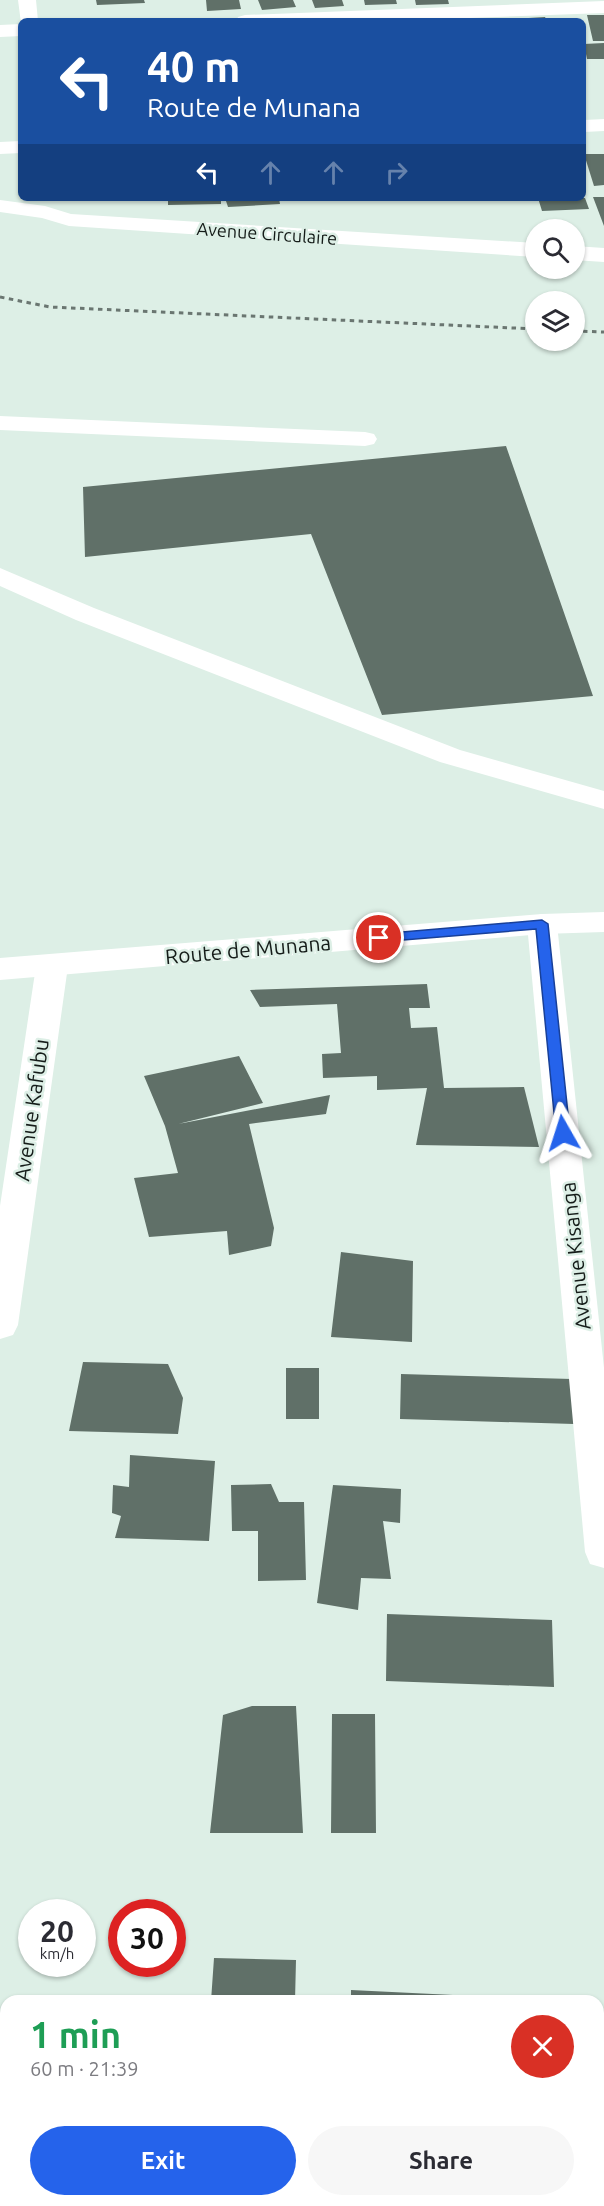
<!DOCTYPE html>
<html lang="en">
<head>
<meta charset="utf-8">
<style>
	:root { --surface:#fff; --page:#f7f7f7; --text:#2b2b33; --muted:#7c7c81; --accent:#2563eb }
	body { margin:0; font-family:Ubuntu,sans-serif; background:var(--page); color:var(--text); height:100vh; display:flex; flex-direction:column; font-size:22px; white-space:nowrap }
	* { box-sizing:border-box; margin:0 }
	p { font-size:20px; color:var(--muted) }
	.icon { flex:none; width:33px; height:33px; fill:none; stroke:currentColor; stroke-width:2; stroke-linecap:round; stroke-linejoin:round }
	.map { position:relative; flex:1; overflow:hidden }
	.details { position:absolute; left:0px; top:1995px; width:604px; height:212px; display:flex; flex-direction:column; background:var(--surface); border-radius:18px 18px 0 0; box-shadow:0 2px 4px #0004 }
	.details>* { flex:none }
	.guide { position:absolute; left:18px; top:18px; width:568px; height:183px; border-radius:9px; box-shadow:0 2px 4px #0004; background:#1a4fa0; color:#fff; overflow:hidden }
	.tools { position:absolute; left:525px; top:219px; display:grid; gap:12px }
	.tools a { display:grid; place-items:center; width:60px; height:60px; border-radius:50%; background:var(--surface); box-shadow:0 2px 4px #0004; font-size:30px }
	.speed { position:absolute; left:18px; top:1899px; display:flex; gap:12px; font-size:30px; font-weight:700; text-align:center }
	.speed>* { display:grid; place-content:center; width:78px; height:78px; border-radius:50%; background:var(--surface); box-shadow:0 2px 4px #0004; line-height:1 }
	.speed small { font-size:15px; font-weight:400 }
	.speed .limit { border:9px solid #d22; background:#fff; color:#111 }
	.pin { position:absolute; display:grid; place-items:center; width:51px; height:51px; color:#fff; margin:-26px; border:3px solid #fff; border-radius:50%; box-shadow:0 2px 6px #0007 }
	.me { position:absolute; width:66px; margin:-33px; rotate:354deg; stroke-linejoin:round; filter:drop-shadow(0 0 4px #0008) }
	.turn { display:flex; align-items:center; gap:21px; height:126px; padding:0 30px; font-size:27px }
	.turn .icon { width:78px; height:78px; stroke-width:2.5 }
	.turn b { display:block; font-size:42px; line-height:51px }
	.lanes { display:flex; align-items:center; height:57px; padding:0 30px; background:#0003; justify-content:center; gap:30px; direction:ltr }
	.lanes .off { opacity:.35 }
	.round { display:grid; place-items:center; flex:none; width:63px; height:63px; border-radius:32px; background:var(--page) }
	.overview { display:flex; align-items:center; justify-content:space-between; height:102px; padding:0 30px }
	h1 { font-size:36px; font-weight:700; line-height:45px; color:#1e9e55 }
	.cta { display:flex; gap:12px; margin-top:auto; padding:12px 30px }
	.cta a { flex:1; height:69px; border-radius:36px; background:var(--accent); color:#fff; font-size:24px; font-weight:700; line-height:69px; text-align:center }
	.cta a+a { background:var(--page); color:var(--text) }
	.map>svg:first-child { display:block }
</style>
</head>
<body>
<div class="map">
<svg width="604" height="2206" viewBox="0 0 604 2206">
	<rect width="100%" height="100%" fill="#ddefe6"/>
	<path fill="#607068" d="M96,0H144L145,3L97,5Z
		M206,0H239L241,9L207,11Z
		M258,0H293L296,7L262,10Z
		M312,0H342L344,6L315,8Z
		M364,0H396L397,4L365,5Z
		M415,0H448L449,4L416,5Z
		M587,15H604V41H593Z
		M545,17L547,21H513L512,19Z
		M604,43V59H587L584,44Z
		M584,154H604V185L594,186Z
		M593,197H604V226Z
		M168,198H221V204L168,205Z
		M225,198H279L280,204L228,207Z
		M538,198H585L589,209L542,211Z
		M506,446L593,696L382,715L311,534L85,557L83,487Z
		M427,984L430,1008H409L411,1028L437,1027L444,1088L524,1087L539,1147L416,1145L427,1088L377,1090V1076L323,1078L322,1054L341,1053L337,1004L260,1007L250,990Z
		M239,1056L263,1103L178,1124L330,1095L326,1114L249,1124L274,1228L271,1246L229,1255L227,1231L149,1237L134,1178L178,1173L165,1126L144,1076Z
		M341,1252L413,1261L412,1342L331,1337Z
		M83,1362L168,1364L183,1398L178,1434L69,1431Z
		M286,1368H319V1419H286Z
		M401,1374L572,1379L574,1424L400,1419Z
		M130,1455L215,1461L209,1541L115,1538L121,1516L112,1513L113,1485L129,1487Z
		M271,1484L279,1502H304L306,1580L258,1581V1531H232L231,1485Z
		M333,1485L401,1489L400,1523L383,1521L391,1579L361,1578L358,1610L317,1603Z
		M387,1614L552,1620L554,1687L386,1681Z
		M252,1706H296L303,1833H210L223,1715Z
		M332,1714H375L376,1833H331Z
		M214,1958L296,1960L295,2001H211Z
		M351,1990L453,1995V2001H351Z"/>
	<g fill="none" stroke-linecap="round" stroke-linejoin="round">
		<path fill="#fff" fill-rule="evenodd" d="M18,0H36L38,21H21V23Z
			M604,1V13L390,21H236L238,17L245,15Z
			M21,24V36L0,37V25Z
			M604,119V131L584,132V120Z
			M21,141V153L0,154V142Z
			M0,200L45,206L71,214L536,243V257L69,226L42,218L0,212Z
			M574,246L604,248V262L574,260Z
			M0,416L365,432L374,434L377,439L374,444L365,446L0,430Z
			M0,568L94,608L460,750L604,791V809L440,762L76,620L0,586Z
			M542,914L553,917L557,924L604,1368V1568L590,1564L585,1552L527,924L531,917Z
			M52,955L63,958L68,966L18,1325L13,1335L0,1339V1206L36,966L41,958Z"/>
		<path fill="#fff" fill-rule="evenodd" d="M604,912V932L542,934L0,980V958L542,914Z"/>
		<path stroke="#6a7671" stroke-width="3" stroke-dasharray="4.5 4.5" stroke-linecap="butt" d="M0,297L50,307L536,329
			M574,331L604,332"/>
	</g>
	<path fill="#2563eb" stroke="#184099" stroke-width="1.5" d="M542,920L548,924L570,1133L563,1138L556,1133L536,929L379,942L372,938L379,934Z"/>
	<g text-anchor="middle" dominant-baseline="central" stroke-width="5" stroke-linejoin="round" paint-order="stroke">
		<g font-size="18" fill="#151c19" stroke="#ddefe6">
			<text transform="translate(267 233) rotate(4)">Avenue Circulaire</text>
		</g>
		<g font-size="21" fill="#151c19" stroke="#ddefe6">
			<text transform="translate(248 949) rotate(-5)">Route de Munana</text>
			<text transform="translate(31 1110) rotate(-82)">Avenue Kafubu</text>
			<text transform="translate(575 1256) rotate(-96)">Avenue Kisanga</text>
		</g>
	</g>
</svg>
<div class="tools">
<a><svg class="icon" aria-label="search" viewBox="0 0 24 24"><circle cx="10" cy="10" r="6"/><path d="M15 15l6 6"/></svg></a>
<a><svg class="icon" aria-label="layers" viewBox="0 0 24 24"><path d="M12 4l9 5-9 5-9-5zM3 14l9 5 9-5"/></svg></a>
</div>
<div class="speed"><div>20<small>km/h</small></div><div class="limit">30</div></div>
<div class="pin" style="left:379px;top:938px;background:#d93025"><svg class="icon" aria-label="arrive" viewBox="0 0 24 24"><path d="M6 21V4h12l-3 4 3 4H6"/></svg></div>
<svg class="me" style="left:563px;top:1133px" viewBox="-20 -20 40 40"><path d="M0-17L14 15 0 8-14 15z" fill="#2563eb" stroke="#fff" stroke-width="4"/></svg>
<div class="guide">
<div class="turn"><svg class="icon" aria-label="left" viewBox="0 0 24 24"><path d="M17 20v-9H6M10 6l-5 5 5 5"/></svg><div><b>40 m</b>Route de Munana</div></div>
<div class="lanes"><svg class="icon" aria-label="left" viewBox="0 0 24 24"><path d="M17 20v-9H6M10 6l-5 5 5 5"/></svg><svg class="icon off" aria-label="ahead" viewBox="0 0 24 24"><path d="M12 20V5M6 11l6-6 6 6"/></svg><svg class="icon off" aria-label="ahead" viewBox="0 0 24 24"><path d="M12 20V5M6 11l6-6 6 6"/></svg><svg class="icon off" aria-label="right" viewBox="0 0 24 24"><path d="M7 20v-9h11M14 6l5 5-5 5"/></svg></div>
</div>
<section class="details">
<div class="overview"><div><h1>1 min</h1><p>60 m · 21:39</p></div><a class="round" style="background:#d93025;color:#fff"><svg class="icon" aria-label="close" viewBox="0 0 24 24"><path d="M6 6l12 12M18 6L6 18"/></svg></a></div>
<div class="cta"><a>Exit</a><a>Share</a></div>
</section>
</div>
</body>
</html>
